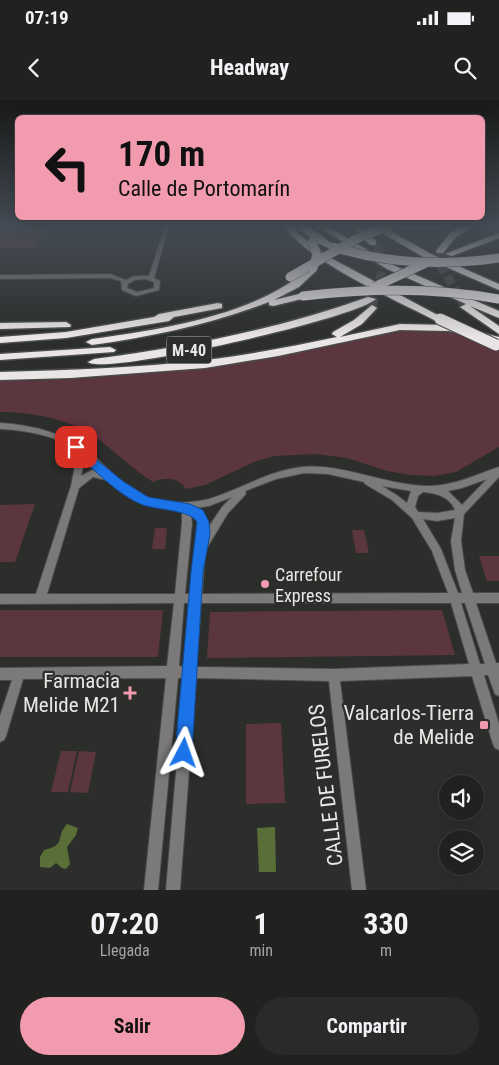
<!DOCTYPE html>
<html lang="es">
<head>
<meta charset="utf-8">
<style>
	:root { --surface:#212220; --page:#292a29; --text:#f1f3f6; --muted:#a2a4a5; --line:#3e3f3e; --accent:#f29aae }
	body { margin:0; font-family:"Roboto Condensed",sans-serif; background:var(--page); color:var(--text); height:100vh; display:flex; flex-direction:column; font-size:19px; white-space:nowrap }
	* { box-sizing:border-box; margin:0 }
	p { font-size:16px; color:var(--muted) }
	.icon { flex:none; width:28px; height:28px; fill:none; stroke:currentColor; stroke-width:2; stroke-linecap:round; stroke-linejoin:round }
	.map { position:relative; height:790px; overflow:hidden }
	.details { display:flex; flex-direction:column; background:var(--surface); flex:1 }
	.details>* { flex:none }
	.top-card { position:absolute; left:15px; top:15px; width:470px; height:105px; border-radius:8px; box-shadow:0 5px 20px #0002,0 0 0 1px var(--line); background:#f29aae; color:#111; overflow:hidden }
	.tools { position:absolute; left:439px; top:675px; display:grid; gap:10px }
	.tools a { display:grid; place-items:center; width:45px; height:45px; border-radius:50%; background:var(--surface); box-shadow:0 5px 20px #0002,0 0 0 1px var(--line); font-size:25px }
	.pin { position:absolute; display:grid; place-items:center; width:42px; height:42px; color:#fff; margin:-21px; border-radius:10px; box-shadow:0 2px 8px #0006 }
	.me { position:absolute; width:55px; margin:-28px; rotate:4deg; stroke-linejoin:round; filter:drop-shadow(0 0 4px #0008) }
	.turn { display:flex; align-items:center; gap:18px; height:105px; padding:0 20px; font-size:22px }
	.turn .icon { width:65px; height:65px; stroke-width:2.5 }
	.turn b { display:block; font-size:35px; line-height:42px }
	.eta { display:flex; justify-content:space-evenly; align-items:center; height:85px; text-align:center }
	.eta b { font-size:30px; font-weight:700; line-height:35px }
	.primary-button { display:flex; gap:10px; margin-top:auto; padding:10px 20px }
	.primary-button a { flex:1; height:58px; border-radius:30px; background:var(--accent); color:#111; font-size:20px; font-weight:700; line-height:58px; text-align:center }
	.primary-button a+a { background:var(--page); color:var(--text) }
	.status { display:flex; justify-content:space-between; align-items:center; height:35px; padding:0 25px; background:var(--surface); direction:ltr }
	.status svg { height:14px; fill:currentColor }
	header { display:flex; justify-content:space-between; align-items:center; height:65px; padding:0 20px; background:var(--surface); font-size:22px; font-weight:700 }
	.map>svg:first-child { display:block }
</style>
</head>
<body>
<div class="status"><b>07:19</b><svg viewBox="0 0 49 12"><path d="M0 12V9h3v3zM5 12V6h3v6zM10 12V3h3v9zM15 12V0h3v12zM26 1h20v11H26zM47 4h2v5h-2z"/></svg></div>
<header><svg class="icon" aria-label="back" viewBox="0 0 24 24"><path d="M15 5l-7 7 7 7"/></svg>Headway<svg class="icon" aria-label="search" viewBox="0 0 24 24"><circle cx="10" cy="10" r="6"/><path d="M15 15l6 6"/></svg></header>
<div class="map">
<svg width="499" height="790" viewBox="0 0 499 790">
	<rect width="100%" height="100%" fill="#2c2e2b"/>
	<path fill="#5c363f" d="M0,126H50L36,148H0Z
		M404,229L448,230L499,251V347L456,372L435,376L411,375L387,371L347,358L316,354L274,356L254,362L205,385L186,389C178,377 166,377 153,382C132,369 115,351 95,337C70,319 31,312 0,312V281C101,281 204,268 303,251C337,245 370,234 404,229Z
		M35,404L15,462H0V405Z
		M155,428H167L165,449H152Z
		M352,430H364L369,453H356Z
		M479,456H499V481H487Z
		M0,510H163L158,557H0Z
		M442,510L455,555L207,558L210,512Z
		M281,623L285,703L246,704V624Z
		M61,651H77L68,692H51Z
		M79,651L96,652L88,693L70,692Z"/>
	<path fill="#5a6e38" d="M67,724L78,728L76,735L67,747L70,764L66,769L62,768L56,763L50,768L40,767V757L44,750C67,745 55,737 67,724Z
		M275,727L276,772H259L257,728Z"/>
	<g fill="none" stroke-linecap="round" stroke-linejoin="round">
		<path stroke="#484a47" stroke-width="9" stroke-dasharray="9 4.5" stroke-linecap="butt" d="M440,151L441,166L465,206
			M372,206L381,175L383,157L373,143"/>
		<path stroke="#484a47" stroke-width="11" stroke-dasharray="11 5.5" stroke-linecap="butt" d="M464,205L465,207
			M372,208L373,205"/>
		<defs>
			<path id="minor" d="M165,126H169L154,178L160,181L159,190L136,196L122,190L121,181L110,178L0,179V175L110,174L126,180L134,176H149ZM145,179L154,182V188L137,192L127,188L128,184L135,180Z
				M0,323C34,325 69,334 95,357C111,371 127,392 149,398C168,403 190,404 209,399C242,389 267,371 302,367C343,363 387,386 430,386C456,385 475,375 499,367V377L464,414L461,441L465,470L473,493H499V503H476L496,563H499V596L495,594L488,575H484L499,624V650L495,648L493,644L472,576L340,581L366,790H352L329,581L196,578L180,790H166L184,578H178L158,790H144L166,578L23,579L6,636L4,640L0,642V616L12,580H0V568L167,566L174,503L0,504V494H36L71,386L77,355C64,335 22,330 0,329ZM85,358L101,372L92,370L81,376ZM304,373L328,374L364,382L365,384L392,400L412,418L432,451L448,493L202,494L205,451L228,413L245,395L246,393L245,391L276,379ZM93,377L110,381L129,396L145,403L172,409H182V423L175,494H47L79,388ZM487,379L462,405L448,391L462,388ZM382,386L411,391L407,403L398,396ZM423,392C436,393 450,397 455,410L437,413L418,412L415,407L418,396ZM232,397L222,407L208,428C208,419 203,414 195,408L209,406ZM191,415C193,417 196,419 198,421C202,428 198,444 195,450L191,494H185L192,423ZM455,418L451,441L455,470L462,493H458L441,449L423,419L437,421ZM184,503H191L185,567L179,566ZM201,503H451L469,564L334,569L196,567ZM461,503H465L485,564H480Z"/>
			<path id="motorway" d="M284,126H292L297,133L327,156L445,219L444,221H436C396,200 308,162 284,126Z
				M297,126H307L337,147L333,150L317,143Z
				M317,126H327L393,165L499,211V218L470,206L499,226V234L460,207L466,204L387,169Z
				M351,126H360L376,141V145H370Z
				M370,126H381L431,154L499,184V190L425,158Z
				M389,126H449L445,128H393Z
				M464,126H475L456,137L443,153H437L436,151L450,133Z
				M499,133V138L452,156L445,154Z
				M308,169L316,171L299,187L274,200L303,193L308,196L306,198L273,206L269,205V202C212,224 152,237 92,245L86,242L92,239C161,229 254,216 308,169Z
				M368,197L376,199C355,219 102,276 88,262L94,259C188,247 278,229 368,197Z
				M218,203L222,204V208L174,217L169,221L66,238L0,243V237L66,232L154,217L159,214Z
				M372,205L377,208L362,224L340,237L400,224L449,225L499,237V243L449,231L400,230L278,256L205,268L70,278L0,280V272C68,270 137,268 205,260C250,255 293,246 337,237L332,234L333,232L354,220Z
				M66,222L71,225L70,227L0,229V223Z
				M110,247L116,250L114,252L0,260V254Z"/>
		</defs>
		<use href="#minor" stroke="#4a4c49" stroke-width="2"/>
		<use href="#motorway" stroke="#4a4c49" stroke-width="3"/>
		<use href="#minor" fill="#7b797a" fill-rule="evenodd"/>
		<use href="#motorway" fill="#e9e4e5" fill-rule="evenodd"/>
		<defs>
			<path id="motorway-bridge-far1" d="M312,142L317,155L313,168
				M333,147C388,164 442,166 499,158
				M290,177L358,138L389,126
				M374,187L424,164
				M303,196C369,188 433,187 499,199"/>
			<path id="motorway-bridge" d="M440,219L496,245"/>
		</defs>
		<use href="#motorway-bridge-far1" stroke="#4a4c49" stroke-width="10" stroke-linecap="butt"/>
		<use href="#motorway-bridge" stroke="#4a4c49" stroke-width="13" stroke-linecap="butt"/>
		<use href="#motorway-bridge-far1" stroke="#e9e4e5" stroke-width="9"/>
		<use href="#motorway-bridge" stroke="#e9e4e5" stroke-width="11"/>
	</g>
	<linearGradient id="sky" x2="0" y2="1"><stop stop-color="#181918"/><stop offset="0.53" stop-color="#454c55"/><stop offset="1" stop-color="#454c55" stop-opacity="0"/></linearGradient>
	<rect width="499" height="237" fill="url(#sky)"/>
	<path fill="#1a73e8" stroke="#114b97" d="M76,343L124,382L148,397L190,404L203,410L209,422L210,434L203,472L192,653L189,659L184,661L178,659L175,653L191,472L197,422C191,410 157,410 143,405C117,395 93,368 72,350L71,347Z"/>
	<g fill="#f29aae" stroke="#2c2e2b" stroke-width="2">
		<circle cx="265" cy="484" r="5"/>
		<path d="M127.5 585.5h5v5h5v5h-5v5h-5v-5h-5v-5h5z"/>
		<rect x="479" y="620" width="10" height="10" rx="2.5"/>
	</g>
	<g text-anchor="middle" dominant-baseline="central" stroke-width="4.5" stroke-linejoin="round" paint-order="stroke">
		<rect fill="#2c2e2b" stroke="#afb0ae" stroke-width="1" x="166.5" y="236.5" width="45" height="27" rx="4"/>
		<g font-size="16" font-weight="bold" fill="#e7e8e6">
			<text x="189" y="250">M-40</text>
		</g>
		<g font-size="18" fill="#e7e8e6" stroke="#2c2e2b" text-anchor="start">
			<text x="275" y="474">Carrefour<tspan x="275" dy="21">Express</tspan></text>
		</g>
		<g font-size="21" fill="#e7e8e6" stroke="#2c2e2b" text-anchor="end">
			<text x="120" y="581">Farmacia<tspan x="120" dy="24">Melide M21</tspan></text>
			<text x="474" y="613">Valcarlos-Tierra<tspan x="474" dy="24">de Melide</tspan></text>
		</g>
		<g font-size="21" fill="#e7e8e6" stroke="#2c2e2b">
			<text transform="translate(326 685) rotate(-97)">CALLE DE FURELOS</text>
		</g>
	</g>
</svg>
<div class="tools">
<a><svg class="icon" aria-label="sound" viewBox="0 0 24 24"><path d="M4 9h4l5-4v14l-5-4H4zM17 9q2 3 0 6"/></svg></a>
<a><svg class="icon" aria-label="layers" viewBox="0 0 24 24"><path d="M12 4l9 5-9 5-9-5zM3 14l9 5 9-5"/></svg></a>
</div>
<div class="pin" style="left:76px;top:347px;background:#d93025"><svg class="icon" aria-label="arrive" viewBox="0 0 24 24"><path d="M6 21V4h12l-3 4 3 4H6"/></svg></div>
<svg class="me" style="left:184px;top:653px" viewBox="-20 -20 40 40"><path d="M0-17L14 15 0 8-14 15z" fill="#1a73e8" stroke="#fff" stroke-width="4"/></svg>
<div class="top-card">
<div class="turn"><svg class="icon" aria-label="left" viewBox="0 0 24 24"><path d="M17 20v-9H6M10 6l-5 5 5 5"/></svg><div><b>170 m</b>Calle de Portomarín</div></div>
</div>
</div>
<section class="details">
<div class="eta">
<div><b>07:20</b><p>Llegada</p></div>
<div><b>1</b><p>min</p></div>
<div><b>330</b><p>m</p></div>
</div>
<div class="primary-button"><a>Salir</a><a>Compartir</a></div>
</section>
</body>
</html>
